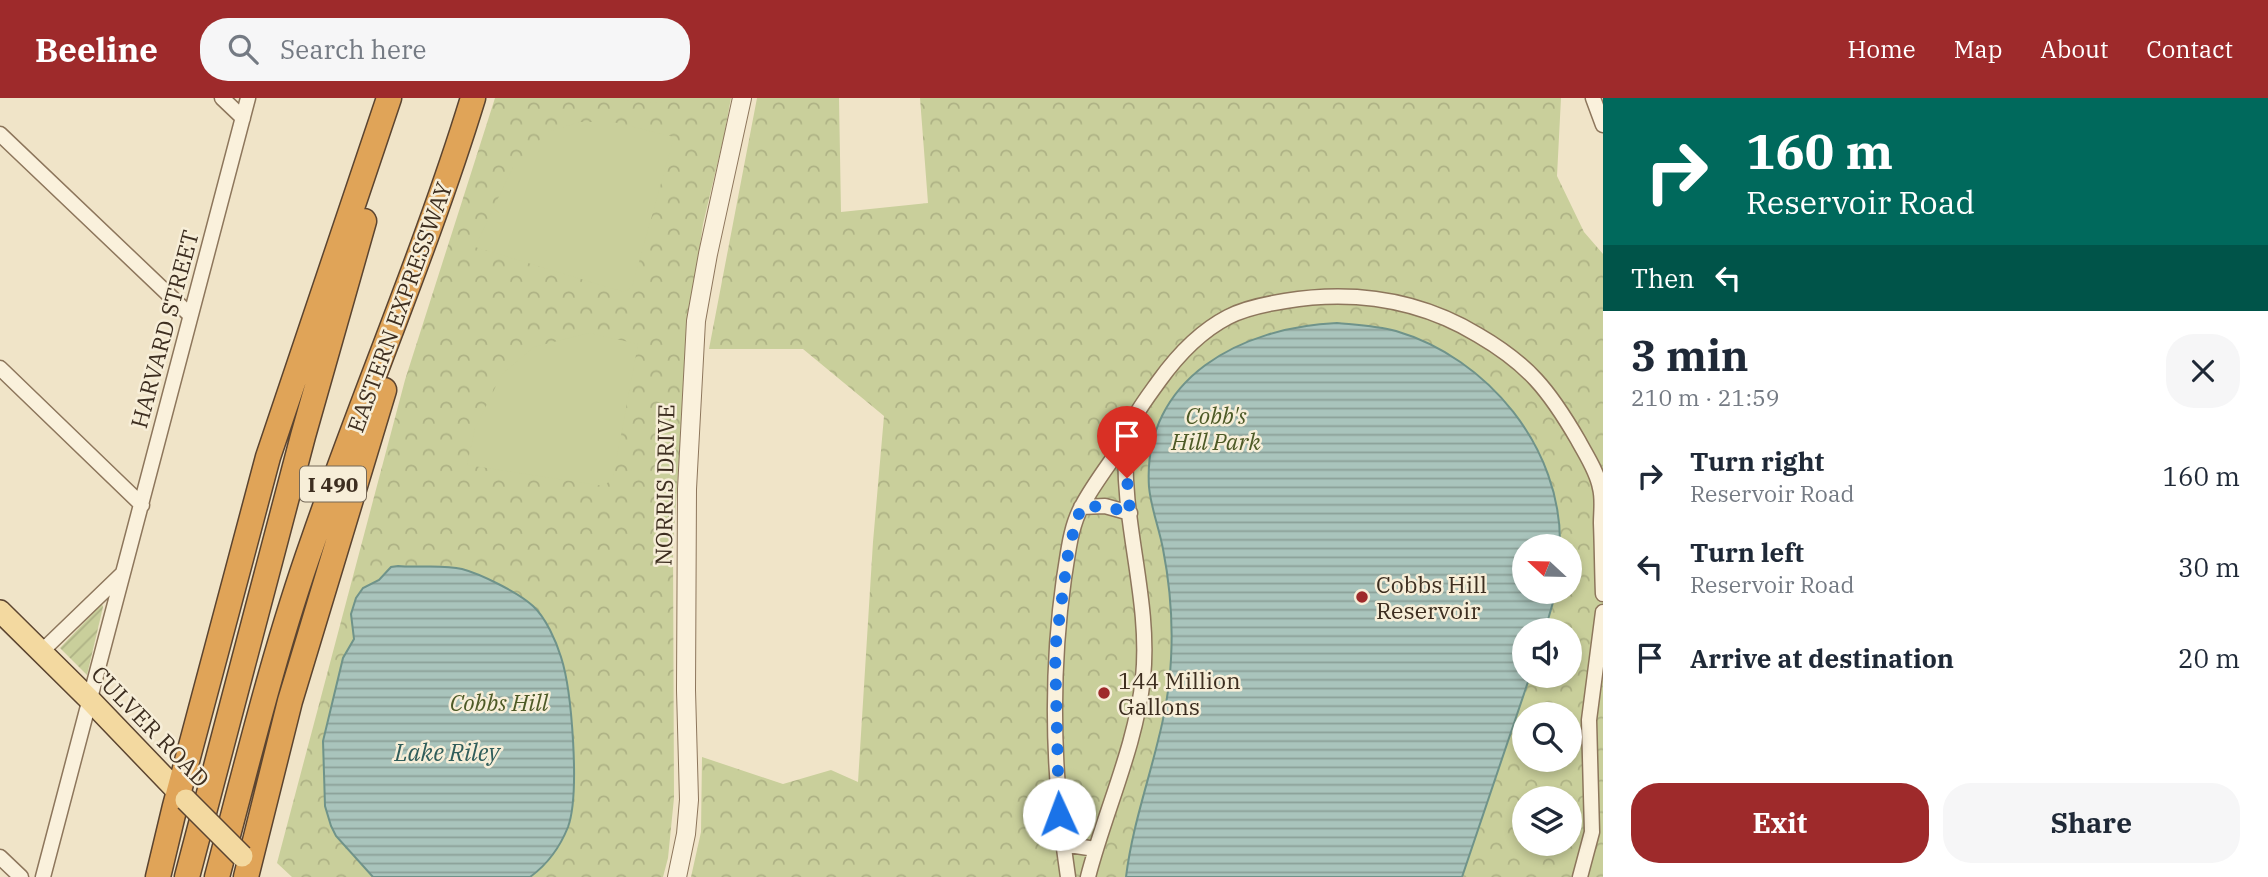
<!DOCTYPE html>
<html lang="en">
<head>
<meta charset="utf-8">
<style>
	:root { --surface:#fff; --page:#f6f6f7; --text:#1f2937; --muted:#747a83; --accent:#9e2a2b }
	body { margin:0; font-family:"IBM Plex Serif",serif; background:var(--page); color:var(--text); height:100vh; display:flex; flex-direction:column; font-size:26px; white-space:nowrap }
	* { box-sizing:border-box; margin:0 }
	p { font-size:23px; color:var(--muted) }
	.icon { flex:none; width:38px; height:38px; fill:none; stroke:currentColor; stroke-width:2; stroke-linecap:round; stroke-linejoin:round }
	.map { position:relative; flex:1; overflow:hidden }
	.details { display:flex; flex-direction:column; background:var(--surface); width:665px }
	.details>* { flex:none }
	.guide { background:#00695c; color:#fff; overflow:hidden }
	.needle { width:46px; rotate:292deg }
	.fabs { position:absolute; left:1512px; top:436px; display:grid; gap:14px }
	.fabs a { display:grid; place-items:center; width:70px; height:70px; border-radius:50%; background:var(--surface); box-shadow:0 4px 10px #0003; font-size:35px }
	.pin { position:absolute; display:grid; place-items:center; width:60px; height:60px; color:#fff; margin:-72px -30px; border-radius:50% 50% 50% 0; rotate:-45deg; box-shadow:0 0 7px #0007 }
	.pin .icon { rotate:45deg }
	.me { position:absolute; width:77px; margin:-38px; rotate:358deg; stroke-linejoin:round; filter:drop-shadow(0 0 5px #0008) }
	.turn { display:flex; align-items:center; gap:24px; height:147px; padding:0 28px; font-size:32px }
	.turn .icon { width:91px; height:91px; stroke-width:2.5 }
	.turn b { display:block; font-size:49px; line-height:60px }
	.then { display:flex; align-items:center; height:66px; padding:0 28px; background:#0003; gap:14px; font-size:26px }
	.round { display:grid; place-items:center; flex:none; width:74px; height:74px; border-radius:28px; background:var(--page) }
	.headline { display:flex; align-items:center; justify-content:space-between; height:119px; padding:0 28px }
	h1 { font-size:42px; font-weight:800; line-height:52px }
	.primary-button { display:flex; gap:14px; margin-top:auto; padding:14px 28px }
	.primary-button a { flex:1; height:80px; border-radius:28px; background:var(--accent); color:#fff; font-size:28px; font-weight:800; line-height:80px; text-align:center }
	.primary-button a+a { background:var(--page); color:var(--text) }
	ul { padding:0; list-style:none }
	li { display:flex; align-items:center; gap:21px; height:91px; padding:0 28px }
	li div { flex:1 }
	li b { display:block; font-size:26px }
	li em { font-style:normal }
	header { display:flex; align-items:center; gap:42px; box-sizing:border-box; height:98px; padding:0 35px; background:var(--accent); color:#fff }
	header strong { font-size:33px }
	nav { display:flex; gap:38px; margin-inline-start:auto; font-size:24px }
	.search { width:490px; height:63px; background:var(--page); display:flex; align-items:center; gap:18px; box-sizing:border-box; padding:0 24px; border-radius:28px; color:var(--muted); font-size:26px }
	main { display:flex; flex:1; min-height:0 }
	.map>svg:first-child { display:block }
</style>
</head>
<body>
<header>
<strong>Beeline</strong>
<div class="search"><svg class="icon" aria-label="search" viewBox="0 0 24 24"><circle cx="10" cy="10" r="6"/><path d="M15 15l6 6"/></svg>Search here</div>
<nav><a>Home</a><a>Map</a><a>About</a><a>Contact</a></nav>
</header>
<main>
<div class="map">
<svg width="1603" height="779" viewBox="0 0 1603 779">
	<defs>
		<pattern id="forest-crowns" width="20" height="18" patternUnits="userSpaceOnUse" patternTransform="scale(1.75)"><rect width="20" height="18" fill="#c9cf9b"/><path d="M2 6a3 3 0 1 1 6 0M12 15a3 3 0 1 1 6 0" fill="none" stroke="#aeb285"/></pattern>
		<pattern id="garden-furrows" width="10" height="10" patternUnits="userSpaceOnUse" patternTransform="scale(1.75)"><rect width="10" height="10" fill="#c9cf9b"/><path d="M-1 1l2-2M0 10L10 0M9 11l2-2" fill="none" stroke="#aeb285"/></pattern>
		<pattern id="water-rules" width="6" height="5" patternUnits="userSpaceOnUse" patternTransform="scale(1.75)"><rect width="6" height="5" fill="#a9c4bc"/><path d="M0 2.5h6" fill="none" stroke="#8ba098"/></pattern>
	</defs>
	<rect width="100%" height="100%" fill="#f0e4c8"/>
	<path fill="url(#forest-crowns)" fill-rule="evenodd" d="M495,0H731L724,38L703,126L688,230L673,448L674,700L668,760L663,779H292L277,765L405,282Z
		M757,0H839L841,114L928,105L920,0H1561L1557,78L1584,134L1603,156V779H691L701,734L702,659L783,686L831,672L858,684L873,444L884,318L803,251H709ZM1524,448H1570V494H1524ZM1524,532H1570V578H1524ZM1524,616H1570V662H1524ZM1524,700H1570V746H1524Z"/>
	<path fill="url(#garden-furrows)" d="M102,506L103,509L87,577L60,550Z"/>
	<path fill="#c9cf9b" d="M611,0H672V4L645,5Z
		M579,24H613L674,39L632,189L624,194L475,149L513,69L548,34Z
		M589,235L638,246L613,380L604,388L467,367L475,330L502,276L534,249Z"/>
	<path fill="url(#water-rules)" stroke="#6f938a" stroke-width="2" d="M1337,225C1357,227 1377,228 1396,233C1488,260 1562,350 1560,448H1524V494H1556L1545,532H1524V578H1530L1462,779H1126C1135,705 1168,637 1171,561C1173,525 1170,487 1163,451C1159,430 1151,410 1149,389C1142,279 1243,229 1337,225Z
		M398,468C419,470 442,466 462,471C481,476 519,495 533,508C546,520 556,543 561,559C572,593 580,696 568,729C560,749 548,766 530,779H373L336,738L331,728L325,708L323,643L343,560L354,541L351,516L356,500L363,490L379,482L391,469Z"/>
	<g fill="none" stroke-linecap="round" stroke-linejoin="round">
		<defs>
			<path id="minor" d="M222,0L243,20
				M1593,0L1603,27
				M0,36L190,217
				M0,270L142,407
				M1081,409L1105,408L1130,415
				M41,554L123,475
				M1063,746L1095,751
				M0,759L21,779
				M43,779L248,0
				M1068,779C1053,680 1050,579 1064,480C1068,457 1070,429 1082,408C1094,385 1112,363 1126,341
				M1088,779C1105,713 1136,648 1143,580C1151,501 1121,424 1126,345C1128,323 1147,300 1159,283C1177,258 1201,233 1228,219C1245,210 1266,206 1285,203C1353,192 1418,201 1478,237C1528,266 1549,292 1578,342C1586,357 1597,373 1600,390C1603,401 1601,414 1601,425C1602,449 1602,472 1603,496
				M1580,779L1592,734L1589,622L1603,514"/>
			<path id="tertiary" d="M677,779L686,736L689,702L686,592L687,391L696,223L708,156L742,0"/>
			<path id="primary" d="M0,513L90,602L186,702"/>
			<path id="motorway" d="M158,779L175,708L268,359L389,0
				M187,779L303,338L364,123
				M217,779C247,666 274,553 313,443C364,295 427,150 473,0
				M246,779L290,603L384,292"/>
		</defs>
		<use href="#minor" stroke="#8d765c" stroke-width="17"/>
		<use href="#tertiary" stroke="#8d765c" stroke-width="20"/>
		<use href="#primary" stroke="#5b4430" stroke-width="24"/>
		<use href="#motorway" stroke="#5b4430" stroke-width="27"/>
		<use href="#minor" stroke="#faf1dc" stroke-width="14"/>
		<use href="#tertiary" stroke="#faf1dc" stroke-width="18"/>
		<use href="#primary" stroke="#f3d9a0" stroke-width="21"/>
		<use href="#motorway" stroke="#e0a458" stroke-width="24"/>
		<defs>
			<path id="primary-bridge" d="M186,702L242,758"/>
		</defs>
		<use href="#primary-bridge" stroke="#5b4430" stroke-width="24" stroke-linecap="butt"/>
		<use href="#primary-bridge" stroke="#f3d9a0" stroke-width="21"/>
	</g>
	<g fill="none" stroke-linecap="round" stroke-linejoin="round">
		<path stroke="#1a73e8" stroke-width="12" stroke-dasharray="0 21.6" d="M1059,716L1055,552L1069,449L1081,409L1105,408L1130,415L1127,380"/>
	</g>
	<g fill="#9e2a2b" stroke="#f7eed8" stroke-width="2.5">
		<circle cx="1362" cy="499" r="7"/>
		<circle cx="1104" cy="595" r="7"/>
	</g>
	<g text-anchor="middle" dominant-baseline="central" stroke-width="5" stroke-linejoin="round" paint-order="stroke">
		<rect fill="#f7eed8" stroke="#756857" stroke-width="2" x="300" y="368.5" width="66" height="35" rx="5"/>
		<g font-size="21" font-weight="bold" fill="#3d2e20">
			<text x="333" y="386">I 490</text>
		</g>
		<g font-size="23" fill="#3d2e20" stroke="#f7eed8">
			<text transform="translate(399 209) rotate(-70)">EASTERN EXPRESSWAY</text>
			<text transform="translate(164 231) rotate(-75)">HARVARD STREET</text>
			<text transform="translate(664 387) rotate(-89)">NORRIS DRIVE</text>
			<text transform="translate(151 628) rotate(46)">CULVER ROAD</text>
		</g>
		<g font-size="23" font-style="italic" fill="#4d5a26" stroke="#f7eed8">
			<text x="1216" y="317">Cobb's<tspan x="1216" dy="26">Hill Park</tspan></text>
			<text x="499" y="604">Cobbs Hill</text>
		</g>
		<g font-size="23" fill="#3d2e20" stroke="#f7eed8" text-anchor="start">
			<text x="1376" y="486">Cobbs Hill<tspan x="1376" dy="26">Reservoir</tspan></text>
			<text x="1118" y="582">144 Million<tspan x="1118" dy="26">Gallons</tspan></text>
		</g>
		<g font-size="24" font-style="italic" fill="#2f5d5a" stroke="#f7eed8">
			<text x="447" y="654">Lake Riley</text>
		</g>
	</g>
</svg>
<div class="fabs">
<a><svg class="needle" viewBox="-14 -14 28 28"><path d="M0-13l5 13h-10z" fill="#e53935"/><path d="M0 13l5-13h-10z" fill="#747a83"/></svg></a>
<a><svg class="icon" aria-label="sound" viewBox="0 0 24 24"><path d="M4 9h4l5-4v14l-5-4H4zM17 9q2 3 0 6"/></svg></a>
<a><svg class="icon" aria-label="search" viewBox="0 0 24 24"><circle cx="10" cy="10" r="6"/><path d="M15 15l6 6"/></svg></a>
<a><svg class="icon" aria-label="layers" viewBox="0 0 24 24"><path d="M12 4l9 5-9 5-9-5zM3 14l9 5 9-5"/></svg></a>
</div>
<div class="pin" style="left:1127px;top:380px;background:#d93025"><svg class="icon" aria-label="arrive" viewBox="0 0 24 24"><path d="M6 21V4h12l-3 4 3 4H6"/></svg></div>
<svg class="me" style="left:1059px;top:716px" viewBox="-20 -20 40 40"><circle r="19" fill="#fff"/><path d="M0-13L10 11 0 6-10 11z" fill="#1a73e8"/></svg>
</div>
<section class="details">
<div class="guide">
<div class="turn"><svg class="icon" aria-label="right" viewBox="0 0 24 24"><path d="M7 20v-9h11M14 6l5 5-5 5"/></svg><div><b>160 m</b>Reservoir Road</div></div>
<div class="then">Then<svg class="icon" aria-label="left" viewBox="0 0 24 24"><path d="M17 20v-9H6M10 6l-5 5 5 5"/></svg></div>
</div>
<div class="headline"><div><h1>3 min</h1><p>210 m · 21:59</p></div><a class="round"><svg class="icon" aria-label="close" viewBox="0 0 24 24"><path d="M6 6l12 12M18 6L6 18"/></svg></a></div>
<ul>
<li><svg class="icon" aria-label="right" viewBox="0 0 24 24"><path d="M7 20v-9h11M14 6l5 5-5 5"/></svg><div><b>Turn right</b><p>Reservoir Road</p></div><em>160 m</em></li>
<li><svg class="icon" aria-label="left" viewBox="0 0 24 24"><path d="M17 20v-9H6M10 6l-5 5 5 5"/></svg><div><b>Turn left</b><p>Reservoir Road</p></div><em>30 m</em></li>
<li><svg class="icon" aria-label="arrive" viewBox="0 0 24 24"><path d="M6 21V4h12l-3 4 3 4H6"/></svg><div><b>Arrive at destination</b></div><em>20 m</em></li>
</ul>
<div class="primary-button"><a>Exit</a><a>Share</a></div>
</section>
</main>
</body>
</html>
